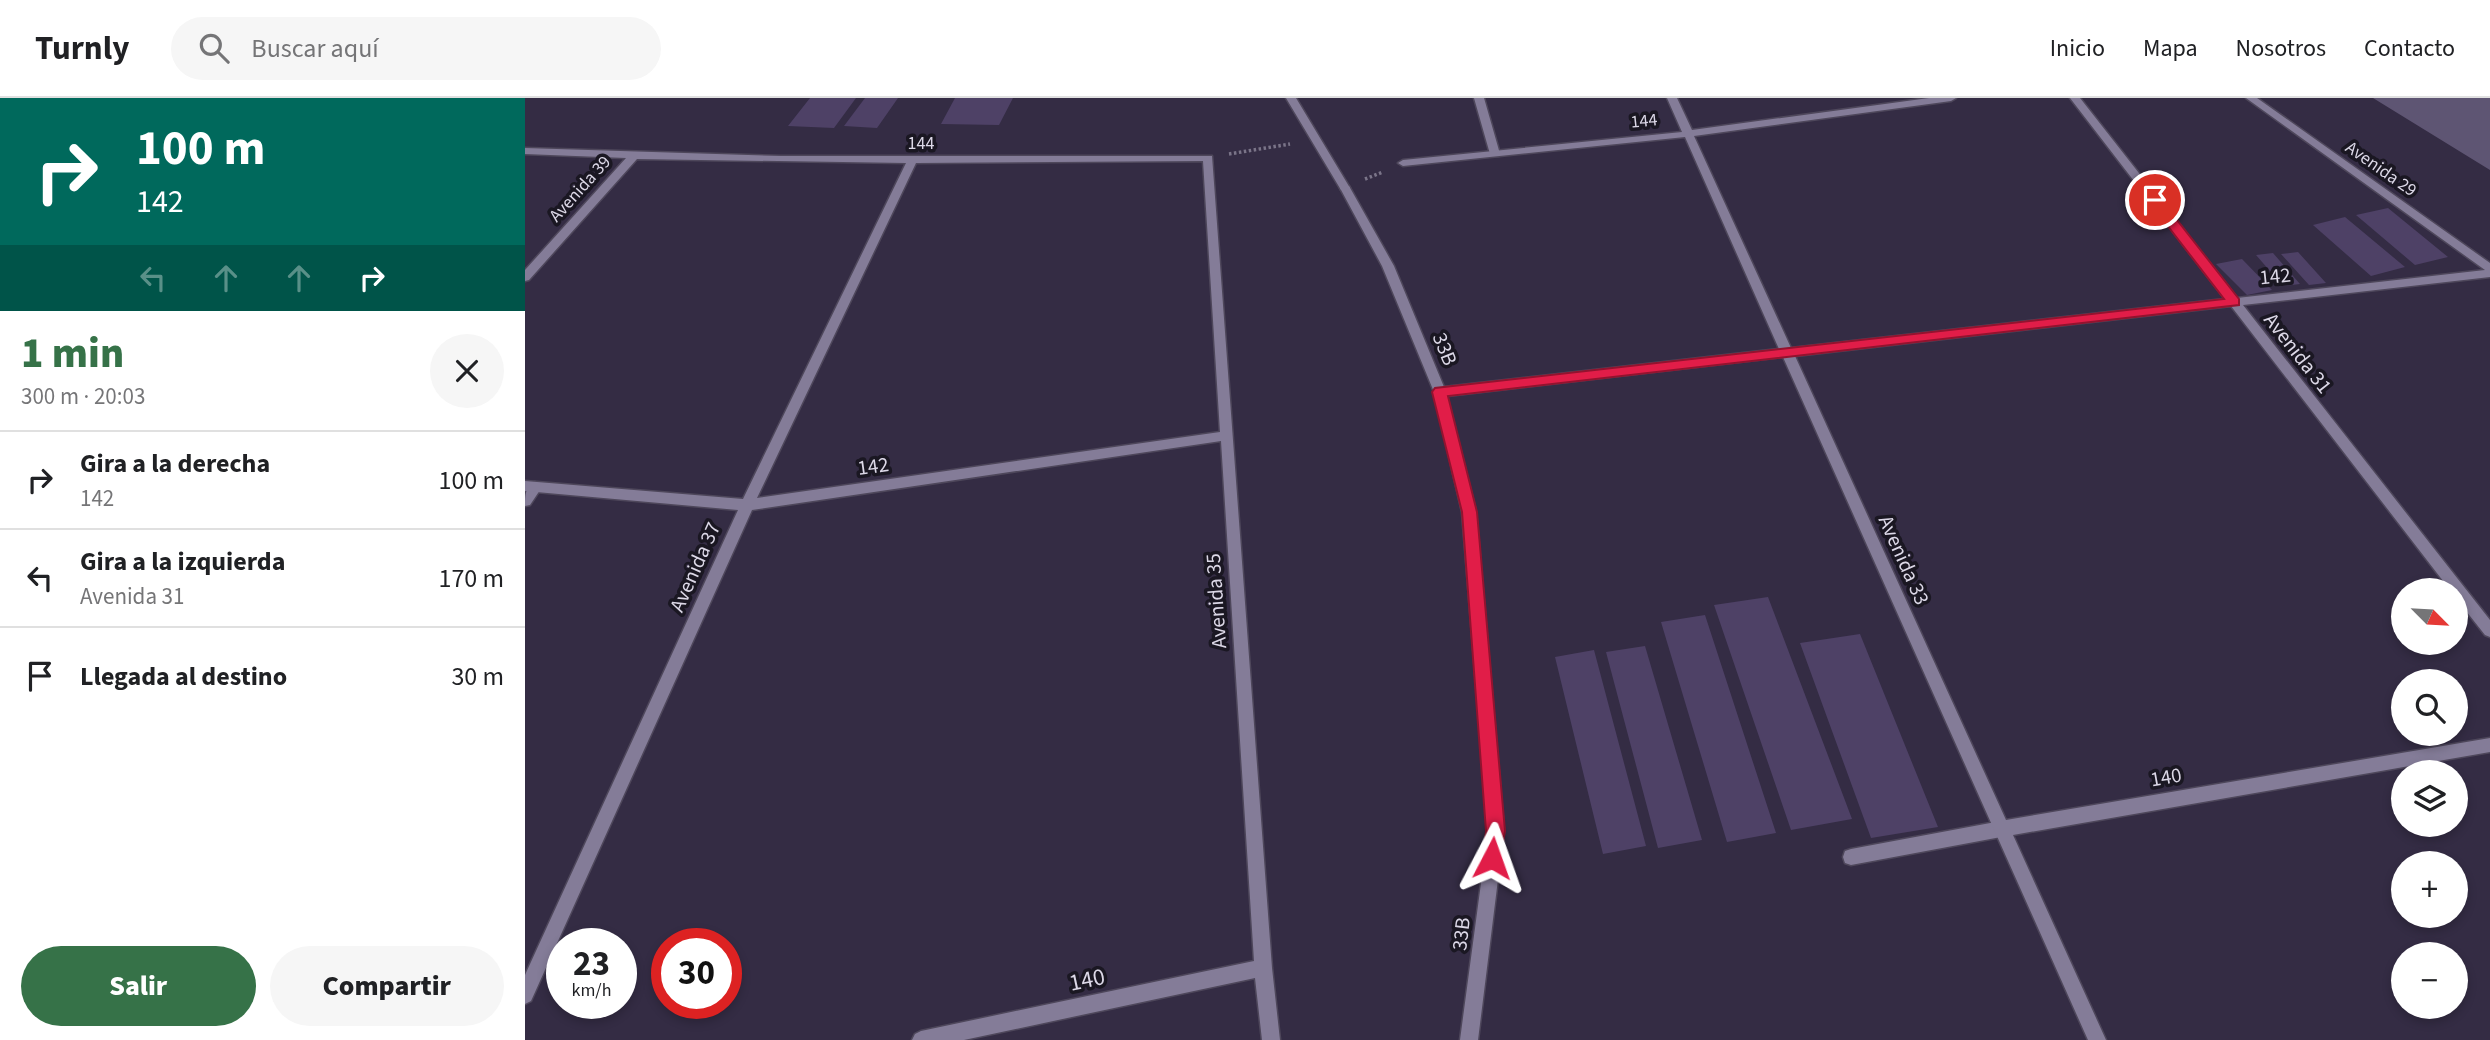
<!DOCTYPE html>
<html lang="es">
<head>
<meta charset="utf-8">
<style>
	:root { --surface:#fff; --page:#f6f6f6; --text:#202124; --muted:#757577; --line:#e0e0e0; --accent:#367248 }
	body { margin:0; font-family:"Source Sans 3",sans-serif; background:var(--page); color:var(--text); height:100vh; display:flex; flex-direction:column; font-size:26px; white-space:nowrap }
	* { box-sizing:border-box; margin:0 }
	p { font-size:23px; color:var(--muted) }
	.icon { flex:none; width:38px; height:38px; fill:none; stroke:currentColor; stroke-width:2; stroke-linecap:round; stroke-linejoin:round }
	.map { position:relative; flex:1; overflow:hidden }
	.sheet { display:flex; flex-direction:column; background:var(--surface); width:525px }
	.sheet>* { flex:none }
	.banner { background:#00695c; color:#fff; overflow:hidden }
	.needle { width:46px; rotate:114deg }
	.buttons { position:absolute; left:1866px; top:480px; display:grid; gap:14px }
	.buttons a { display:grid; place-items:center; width:77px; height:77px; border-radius:50%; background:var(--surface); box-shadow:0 4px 10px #0003; font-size:35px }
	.speed { position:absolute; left:21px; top:830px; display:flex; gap:14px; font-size:35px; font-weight:700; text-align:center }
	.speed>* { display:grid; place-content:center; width:91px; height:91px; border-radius:50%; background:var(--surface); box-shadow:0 4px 10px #0003; line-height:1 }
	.speed small { font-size:18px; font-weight:400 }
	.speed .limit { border:10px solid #d22; background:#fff; color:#111 }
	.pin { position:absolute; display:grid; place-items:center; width:60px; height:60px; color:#fff; margin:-30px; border:4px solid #fff; border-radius:50%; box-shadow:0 2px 7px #0007 }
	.me { position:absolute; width:77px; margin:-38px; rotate:4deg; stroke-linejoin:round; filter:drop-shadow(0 0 5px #0008) }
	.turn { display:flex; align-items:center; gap:24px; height:147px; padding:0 21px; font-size:32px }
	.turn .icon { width:91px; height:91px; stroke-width:2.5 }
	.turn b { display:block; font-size:49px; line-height:60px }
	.lanes { display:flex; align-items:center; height:66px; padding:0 21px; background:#0003; justify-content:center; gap:35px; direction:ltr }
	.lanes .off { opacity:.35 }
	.round { display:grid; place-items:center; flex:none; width:74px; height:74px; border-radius:37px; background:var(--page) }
	.head { display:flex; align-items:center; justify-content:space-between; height:119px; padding:0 21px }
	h1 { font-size:42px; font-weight:800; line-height:52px; color:var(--accent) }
	.action { display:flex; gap:14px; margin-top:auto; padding:14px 21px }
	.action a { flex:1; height:80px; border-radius:42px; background:var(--accent); color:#fff; font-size:28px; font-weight:800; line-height:80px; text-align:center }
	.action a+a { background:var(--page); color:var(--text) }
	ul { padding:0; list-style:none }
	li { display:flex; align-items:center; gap:21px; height:98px; padding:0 21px; border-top:2px solid var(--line) }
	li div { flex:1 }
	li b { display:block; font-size:26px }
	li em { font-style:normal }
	header { display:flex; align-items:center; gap:42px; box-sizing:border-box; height:98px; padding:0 35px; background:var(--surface); border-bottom:2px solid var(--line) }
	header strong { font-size:33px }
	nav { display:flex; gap:38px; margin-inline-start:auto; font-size:24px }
	.search { width:490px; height:63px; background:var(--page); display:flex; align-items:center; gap:18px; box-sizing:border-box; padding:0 24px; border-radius:38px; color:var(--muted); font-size:26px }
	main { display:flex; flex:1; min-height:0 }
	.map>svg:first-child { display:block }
</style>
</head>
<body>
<header>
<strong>Turnly</strong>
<div class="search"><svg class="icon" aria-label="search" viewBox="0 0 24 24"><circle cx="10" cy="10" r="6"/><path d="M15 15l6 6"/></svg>Buscar aquí</div>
<nav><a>Inicio</a><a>Mapa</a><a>Nosotros</a><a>Contacto</a></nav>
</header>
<main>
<section class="sheet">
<div class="banner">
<div class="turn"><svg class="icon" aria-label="right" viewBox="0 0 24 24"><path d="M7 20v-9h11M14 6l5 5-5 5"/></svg><div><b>100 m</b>142</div></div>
<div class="lanes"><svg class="icon off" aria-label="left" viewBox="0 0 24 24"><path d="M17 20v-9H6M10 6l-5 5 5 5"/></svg><svg class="icon off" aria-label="ahead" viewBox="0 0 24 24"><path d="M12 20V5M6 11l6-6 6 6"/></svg><svg class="icon off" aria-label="ahead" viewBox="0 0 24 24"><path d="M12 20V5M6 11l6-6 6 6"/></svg><svg class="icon" aria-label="right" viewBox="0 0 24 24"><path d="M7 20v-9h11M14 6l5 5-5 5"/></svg></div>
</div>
<div class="head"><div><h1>1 min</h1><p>300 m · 20:03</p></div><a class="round"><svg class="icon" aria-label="close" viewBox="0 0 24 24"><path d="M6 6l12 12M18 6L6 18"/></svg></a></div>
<ul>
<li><svg class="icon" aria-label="right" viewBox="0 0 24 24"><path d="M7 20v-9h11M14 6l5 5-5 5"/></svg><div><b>Gira a la derecha</b><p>142</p></div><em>100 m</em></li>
<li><svg class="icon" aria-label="left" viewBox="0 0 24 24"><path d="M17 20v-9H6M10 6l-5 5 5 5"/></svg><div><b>Gira a la izquierda</b><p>Avenida 31</p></div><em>170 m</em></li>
<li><svg class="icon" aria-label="arrive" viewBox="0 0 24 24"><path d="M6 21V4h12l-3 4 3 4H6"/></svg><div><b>Llegada al destino</b></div><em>30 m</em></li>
</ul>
<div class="action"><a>Salir</a><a>Compartir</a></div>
</section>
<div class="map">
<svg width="1965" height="942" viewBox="0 0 1965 942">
	<rect width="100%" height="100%" fill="#342c44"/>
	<path fill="#5e5573" d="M1848,0H1965V72Z"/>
	<path fill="#4e4166" d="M285,0H331L309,30L263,28Z
		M340,0H373L352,30L319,28Z
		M430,0H488L474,27L416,26Z
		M1863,110L1923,159L1890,167L1831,117Z
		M1820,119L1880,169L1846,178L1788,127Z
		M1773,154L1801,185L1784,187L1756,156Z
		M1748,155L1775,186L1758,188L1731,157Z
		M1717,161L1747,192L1722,197L1691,166Z
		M1243,499L1327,721L1266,732L1189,507Z
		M1180,517L1251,735L1202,744L1136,524Z
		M1335,536L1413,729L1346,740L1275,545Z
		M1120,548L1177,742L1133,750L1081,554Z
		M1069,552L1121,748L1078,756L1030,559Z"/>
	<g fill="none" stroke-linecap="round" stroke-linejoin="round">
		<defs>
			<path id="lane" d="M761,0H771L825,90L824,92H816Z
				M949,0H959L975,56L974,58H966L965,56Z
				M10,384L17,389L5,407L0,408C0,398 0,388 10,384Z
				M1476,723L1482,725L1484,731L1482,737L1476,739L1326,767L1320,765L1318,759L1320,753L1326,751Z"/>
			<path id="street" d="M1142,0H1152L1167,32L1404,0H1431L1426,3L1169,38L1266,250L1700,201L1545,0H1555L1712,200L1960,172L1721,0H1732L1965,165V179L1718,207L1965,522V539L1960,537L1930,499V492H1925L1706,208L1270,258L1481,722L1965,640V654L1488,737L1581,942H1563L1258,259L922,298L951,414L979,733L953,942H935L963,733L937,414L909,294L857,168L815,90L816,88H824L869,168L919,289L1254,251L1160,39L878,68L873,65L878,62L1157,34Z
				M0,50L256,58H687L747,870L755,942H737L730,880L439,942H387L390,936L396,933L729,863L696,343L227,412L6,903L0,906V877L213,412L0,393V383L218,401L381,65L112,61L4,182L0,183V172L101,60L0,56ZM678,63L695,334L232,400L391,65Z"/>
		</defs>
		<use href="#lane" stroke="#4e475b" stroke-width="3"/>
		<use href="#street" stroke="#4e475b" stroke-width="3"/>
		<path stroke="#7a7488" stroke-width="3.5" stroke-dasharray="2.5 2.5" stroke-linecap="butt" d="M704,56L765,46
			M840,81L858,74"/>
		<use href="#lane" fill="#847c98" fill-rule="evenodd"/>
		<use href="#street" fill="#847c98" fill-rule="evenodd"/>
	</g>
	<path fill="#e11d48" stroke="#92132f" stroke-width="2" d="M1630,98L1634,99L1714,201V207L923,298L952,414L980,733L974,766L967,769L961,766L958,760L961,733L937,414L907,294L910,290L1699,201L1625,105V99Z"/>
	<g text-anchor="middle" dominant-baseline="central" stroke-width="7" stroke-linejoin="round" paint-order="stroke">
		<g font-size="18" fill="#dcd8e7" stroke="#1a1722">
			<text transform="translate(1119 23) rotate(-6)">144</text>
			<text x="396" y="45">144</text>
			<text transform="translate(1856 71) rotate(35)">Avenida 29</text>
			<text transform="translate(55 91) rotate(-48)">Avenida 39</text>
		</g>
		<g font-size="21" fill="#dcd8e7" stroke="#1a1722">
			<text transform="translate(1750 178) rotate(-6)">142</text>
			<text transform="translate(920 251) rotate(68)">33B</text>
			<text transform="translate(1773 255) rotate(52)">Avenida 31</text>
			<text transform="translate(348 368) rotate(-8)">142</text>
			<text transform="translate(1379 462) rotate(66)">Avenida 33</text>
			<text transform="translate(170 469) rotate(-66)">Avenida 37</text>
			<text transform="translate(691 503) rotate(-94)">Avenida 35</text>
			<text transform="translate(1641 679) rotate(-10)">140</text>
			<text transform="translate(936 836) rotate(-83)">33B</text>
		</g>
		<g font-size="24" fill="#dcd8e7" stroke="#1a1722">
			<text transform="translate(562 882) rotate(-12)">140</text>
		</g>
	</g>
</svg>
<div class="buttons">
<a><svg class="needle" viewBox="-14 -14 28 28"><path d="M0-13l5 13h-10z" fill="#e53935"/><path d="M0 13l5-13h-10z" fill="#757577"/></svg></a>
<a><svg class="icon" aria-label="search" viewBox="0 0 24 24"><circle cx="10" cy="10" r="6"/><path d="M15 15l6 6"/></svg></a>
<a><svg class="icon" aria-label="layers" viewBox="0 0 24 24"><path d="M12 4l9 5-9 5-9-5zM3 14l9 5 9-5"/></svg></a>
<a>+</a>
<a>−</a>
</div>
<div class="speed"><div>23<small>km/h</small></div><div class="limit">30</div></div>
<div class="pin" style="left:1630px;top:102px;background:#d93025"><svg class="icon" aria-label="arrive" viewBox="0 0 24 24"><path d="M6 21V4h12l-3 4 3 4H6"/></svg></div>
<svg class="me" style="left:967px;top:760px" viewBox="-20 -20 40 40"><path d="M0-17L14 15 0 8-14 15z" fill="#e11d48" stroke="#fff" stroke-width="4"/></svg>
</div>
</main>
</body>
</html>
